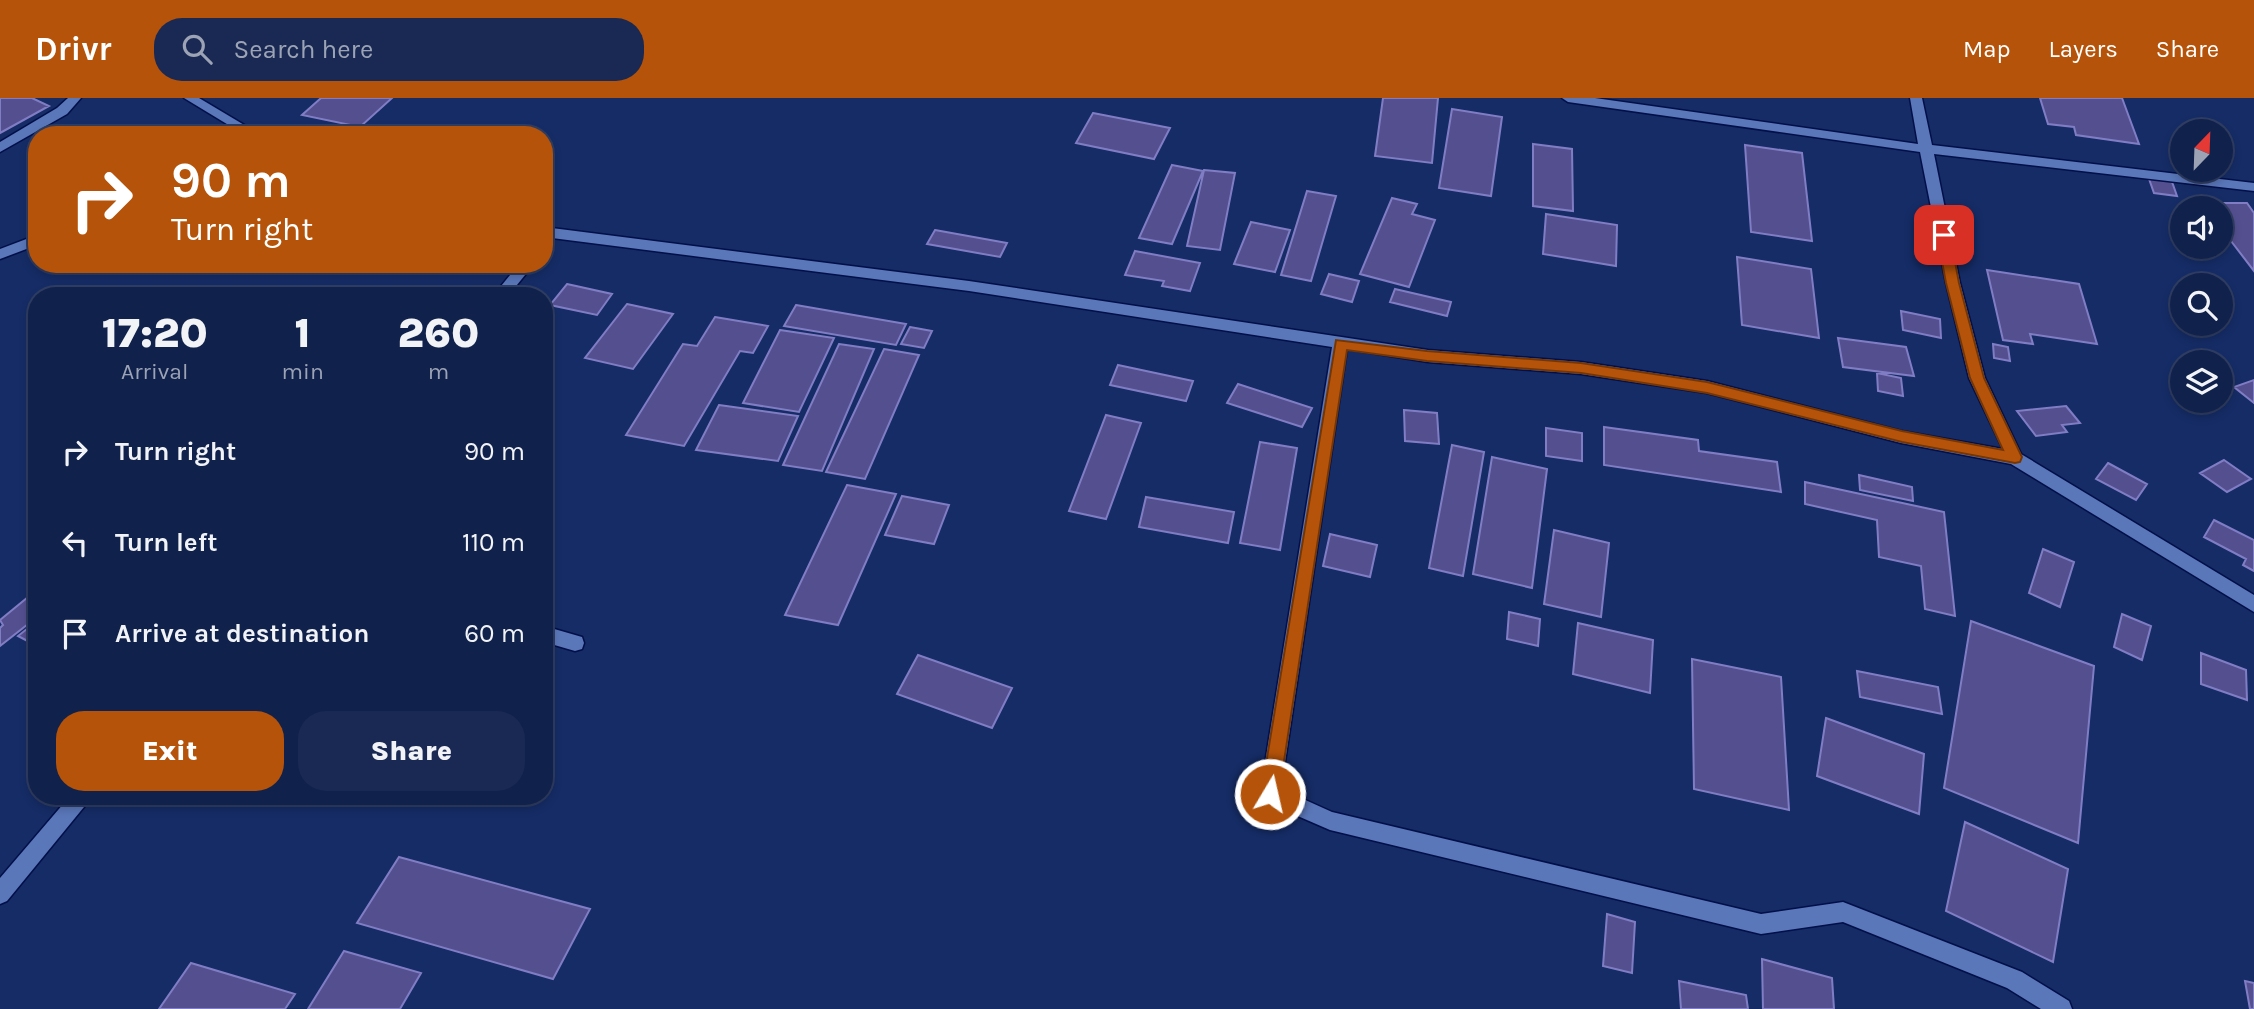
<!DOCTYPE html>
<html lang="en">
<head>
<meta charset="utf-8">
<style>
	:root { --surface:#10214c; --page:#192953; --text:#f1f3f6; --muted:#9ca3b5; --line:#303e64; --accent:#b45309 }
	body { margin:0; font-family:Karla,sans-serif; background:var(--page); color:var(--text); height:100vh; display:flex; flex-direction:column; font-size:26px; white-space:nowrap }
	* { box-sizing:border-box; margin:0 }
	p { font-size:23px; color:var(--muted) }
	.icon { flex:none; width:38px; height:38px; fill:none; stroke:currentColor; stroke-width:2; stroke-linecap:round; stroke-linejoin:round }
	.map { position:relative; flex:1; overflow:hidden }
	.panel { position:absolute; left:28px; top:189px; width:525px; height:518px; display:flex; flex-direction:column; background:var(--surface); border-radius:28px; box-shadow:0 4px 10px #0003,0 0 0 2px var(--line) }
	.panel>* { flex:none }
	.guide { position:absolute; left:28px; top:28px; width:525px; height:147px; border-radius:28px; box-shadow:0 4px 10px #0003,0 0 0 2px var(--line); background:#b45309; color:#fff; overflow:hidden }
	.needle { width:46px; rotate:23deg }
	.fabs { position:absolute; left:2170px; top:21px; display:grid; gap:14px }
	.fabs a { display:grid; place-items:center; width:63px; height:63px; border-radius:50%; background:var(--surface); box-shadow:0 4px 10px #0003,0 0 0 2px var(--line); font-size:35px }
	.pin { position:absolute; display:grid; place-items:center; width:60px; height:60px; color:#fff; margin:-30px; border-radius:14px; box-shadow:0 4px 10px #0006 }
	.me { position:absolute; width:77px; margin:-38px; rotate:9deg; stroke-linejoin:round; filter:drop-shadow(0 0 5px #0008) }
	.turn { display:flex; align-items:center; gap:24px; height:147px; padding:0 28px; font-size:32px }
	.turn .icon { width:91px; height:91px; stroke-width:2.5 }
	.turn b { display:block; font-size:49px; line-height:60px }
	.eta { display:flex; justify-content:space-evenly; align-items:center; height:119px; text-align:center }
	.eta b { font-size:42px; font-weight:800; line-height:49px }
	.action { display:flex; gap:14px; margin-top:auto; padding:14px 28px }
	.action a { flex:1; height:80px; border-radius:28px; background:var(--accent); color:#fff; font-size:28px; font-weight:800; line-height:80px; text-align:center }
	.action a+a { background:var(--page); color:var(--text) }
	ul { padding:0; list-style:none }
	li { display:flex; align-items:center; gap:21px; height:91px; padding:0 28px }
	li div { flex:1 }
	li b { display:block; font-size:26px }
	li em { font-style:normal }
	header { display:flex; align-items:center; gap:42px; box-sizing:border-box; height:98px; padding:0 35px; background:var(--accent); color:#fff }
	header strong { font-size:33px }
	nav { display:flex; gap:38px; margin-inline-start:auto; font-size:24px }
	.search { width:490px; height:63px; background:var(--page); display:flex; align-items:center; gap:18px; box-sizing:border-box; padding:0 24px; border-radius:28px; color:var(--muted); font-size:26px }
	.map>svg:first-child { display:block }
</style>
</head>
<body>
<header>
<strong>Drivr</strong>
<div class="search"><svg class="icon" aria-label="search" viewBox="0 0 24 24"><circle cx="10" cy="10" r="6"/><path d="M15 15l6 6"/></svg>Search here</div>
<nav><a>Map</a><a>Layers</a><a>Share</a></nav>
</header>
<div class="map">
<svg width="2254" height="911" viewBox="0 0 2254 911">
	<rect width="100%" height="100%" fill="#152c66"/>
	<path fill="#544f8f" stroke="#817dc5" stroke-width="2" d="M0,0H32L49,8L0,35Z
		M321,0H392L360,29L302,17Z
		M1383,0H1438L1432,65L1375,58Z
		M2040,0H2122L2139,46L2076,37L2074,29L2048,26Z
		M1452,11L1502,19L1491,98L1439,90Z
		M1093,15L1170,30L1154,61L1076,45Z
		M1533,46L1572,51L1573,113L1533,108Z
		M1745,47L1802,55L1812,143L1751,134Z
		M1172,67L1203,73L1172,146L1139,140Z
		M1204,72L1235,75L1220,152L1187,148Z
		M2148,78L2171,81L2177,98L2154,95Z
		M1307,93L1336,98L1311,183L1281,177Z
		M1392,100L1417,106L1412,116L1435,122L1409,189L1360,176Z
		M2202,105H2247L2254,115V173L2221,130V110H2206Z
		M1546,116L1617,127L1616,168L1543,156Z
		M1251,124L1290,132L1275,174L1234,166Z
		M935,132L1007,145L1000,159L927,146Z
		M1135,153L1200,165L1190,193L1162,188L1164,183L1125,177Z
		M1737,159L1811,171L1819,240L1742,227Z
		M1987,172L2079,186L2097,246L2030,236L2033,246L2003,242Z
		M1329,176L1359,183L1352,204L1321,196Z
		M567,186L612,196L597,217L550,207Z
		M1395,191L1451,204L1447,218L1390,204Z
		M627,206L673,216L633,271L585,260Z
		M796,207L906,226L896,247L784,228Z
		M1901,213L1940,221L1941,240L1903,232Z
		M715,219L768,228L753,255L740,253L684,348L626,337L683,246L697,248Z
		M910,229L932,233L924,250L901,246Z
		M780,232L834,240L799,314L743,305Z
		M1838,240L1906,249L1914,278L1843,269Z
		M839,246L874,251L822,373L783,367Z
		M1993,246L2008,249L2010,263L1994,260Z
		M884,251L919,257L865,381L826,374Z
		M1118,267L1193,283L1186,303L1110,287Z
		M1877,275L1901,280L1903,298L1878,293Z
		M2254,282V305L2234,289Z
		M1238,286L1312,310L1302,329L1227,305Z
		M719,307L798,318L778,363L696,352Z
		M2066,308L2080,325L2062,327L2067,334L2036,338L2017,313Z
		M1404,312L1437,315L1439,346L1405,343Z
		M1106,317L1141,325L1106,421L1069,413Z
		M1604,329L1698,342L1699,353L1777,364L1781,394L1604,367Z
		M1546,330L1582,335V363L1546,358Z
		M1260,344L1297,350L1280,452L1240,445Z
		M1452,347L1484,354L1463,478L1429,470Z
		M1492,359L1547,371L1532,490L1473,476Z
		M2224,362L2251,381L2227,394L2200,375Z
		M2108,365L2147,386L2136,402L2096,381Z
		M1859,377L1912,389L1913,403L1860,392Z
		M1805,384L1944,414L1955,518L1925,511L1921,468L1879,459L1877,422L1805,406Z
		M847,387L896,396L838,527L785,517Z
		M902,398L949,407L934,446L885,437Z
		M1146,399L1234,414L1228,445L1139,429Z
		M2214,422L2254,442V473L2243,467L2246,461L2204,439Z
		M1554,432L1609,445L1601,519L1544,506Z
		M1330,436L1377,447L1370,479L1323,468Z
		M2043,451L2074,464L2060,509L2029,495Z
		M33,495L37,497V519L0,548V530L3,527L0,522Z
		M1509,514L1540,521L1538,548L1507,541Z
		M2122,516L2151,528L2142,562L2114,549Z
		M37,523V548L18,538Z
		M1971,523L2094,568L2078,745L1944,690Z
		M1578,525L1653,542L1650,595L1573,576Z
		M2201,555L2246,572L2247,602L2201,586Z
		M918,557L1012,590L992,630L897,596Z
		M1692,561L1781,579L1789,712L1694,691Z
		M1857,573L1938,589L1942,616L1860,599Z
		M1826,620L1924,656L1919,716L1817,678Z
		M1965,724L2068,771L2053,864L1946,813Z
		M399,759L590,811L553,881L357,825Z
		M1607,816L1635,824L1632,875L1603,868Z
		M344,853L421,875L400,911H308Z
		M1762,861L1832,880L1834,911H1763Z
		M191,865L295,896L285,911H159Z
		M1679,883L1746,897L1748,911H1681Z
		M2245,883L2254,885V911H2250Z"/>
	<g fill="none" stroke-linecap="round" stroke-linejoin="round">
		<defs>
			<path id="minor" d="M68,0H81L67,16L0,54V44L57,10Z
				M184,0H199L261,37H245Z
				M1562,0H1595L1918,46L1910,0H1922L1932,47L2254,85V93L1934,56L1960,185L1985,280L2021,356L2254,497V514L2011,366L1901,345L1707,295L1581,276L1428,264L1347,251L1281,691L1332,714L1761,816L1843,804L2022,874L2069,903L2072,911H2041L2007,890L1843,824L1761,836L1330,732L1263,703L1260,696L1332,249L969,193L544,139V129L969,183L1428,252L1581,264L1707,283L1901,333L2003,351L1969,280L1946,185L1920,54L1568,4Z
				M37,137V147L0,161V151Z
				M519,166H534L508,198H493Z
				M544,528L582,539L584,545L582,551L575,553L544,544Z
				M70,698H93L7,803L0,806V780Z"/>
		</defs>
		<use href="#minor" stroke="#030f49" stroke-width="3"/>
		<use href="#minor" fill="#5a77b9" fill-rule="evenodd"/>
	</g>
	<path fill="#b45309" stroke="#753606" stroke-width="2" d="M1944,133L1950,137L1959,185L1984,280L2022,359L2020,364L2015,365L1902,344L1707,295L1581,275L1427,263L1347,252L1279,696L1277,702L1270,705L1264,702L1261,696L1336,242L1427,253L1581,265L1707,284L1902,333L2003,352L1970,280L1946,185L1937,137Z"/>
</svg>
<div class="fabs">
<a><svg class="needle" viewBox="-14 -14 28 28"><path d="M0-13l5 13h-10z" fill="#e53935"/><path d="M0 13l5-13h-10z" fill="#9ca3b5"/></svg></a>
<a><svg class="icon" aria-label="sound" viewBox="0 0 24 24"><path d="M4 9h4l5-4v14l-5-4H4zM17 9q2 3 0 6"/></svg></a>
<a><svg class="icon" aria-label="search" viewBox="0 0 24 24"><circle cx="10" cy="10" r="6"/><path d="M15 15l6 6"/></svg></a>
<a><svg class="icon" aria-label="layers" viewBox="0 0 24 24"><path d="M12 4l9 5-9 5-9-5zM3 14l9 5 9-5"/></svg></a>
</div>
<div class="pin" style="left:1944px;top:137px;background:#d93025"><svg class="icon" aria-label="arrive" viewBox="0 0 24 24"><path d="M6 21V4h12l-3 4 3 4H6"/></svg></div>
<svg class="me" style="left:1270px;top:696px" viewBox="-20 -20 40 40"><circle r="17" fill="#b45309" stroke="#fff" stroke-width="3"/><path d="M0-11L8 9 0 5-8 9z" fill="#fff"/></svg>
<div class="guide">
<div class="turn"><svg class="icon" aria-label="right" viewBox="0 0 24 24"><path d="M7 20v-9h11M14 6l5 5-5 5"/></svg><div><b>90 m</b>Turn right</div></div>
</div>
<section class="panel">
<div class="eta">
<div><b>17:20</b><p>Arrival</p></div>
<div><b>1</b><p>min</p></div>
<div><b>260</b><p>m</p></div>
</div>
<ul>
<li><svg class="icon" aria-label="right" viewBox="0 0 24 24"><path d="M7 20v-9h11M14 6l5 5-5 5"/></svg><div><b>Turn right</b></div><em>90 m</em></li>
<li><svg class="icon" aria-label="left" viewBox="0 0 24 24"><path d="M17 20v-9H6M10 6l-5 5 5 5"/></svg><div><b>Turn left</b></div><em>110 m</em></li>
<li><svg class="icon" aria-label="arrive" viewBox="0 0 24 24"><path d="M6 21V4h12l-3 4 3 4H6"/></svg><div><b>Arrive at destination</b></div><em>60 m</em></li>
</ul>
<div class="action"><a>Exit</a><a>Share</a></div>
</section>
</div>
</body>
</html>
